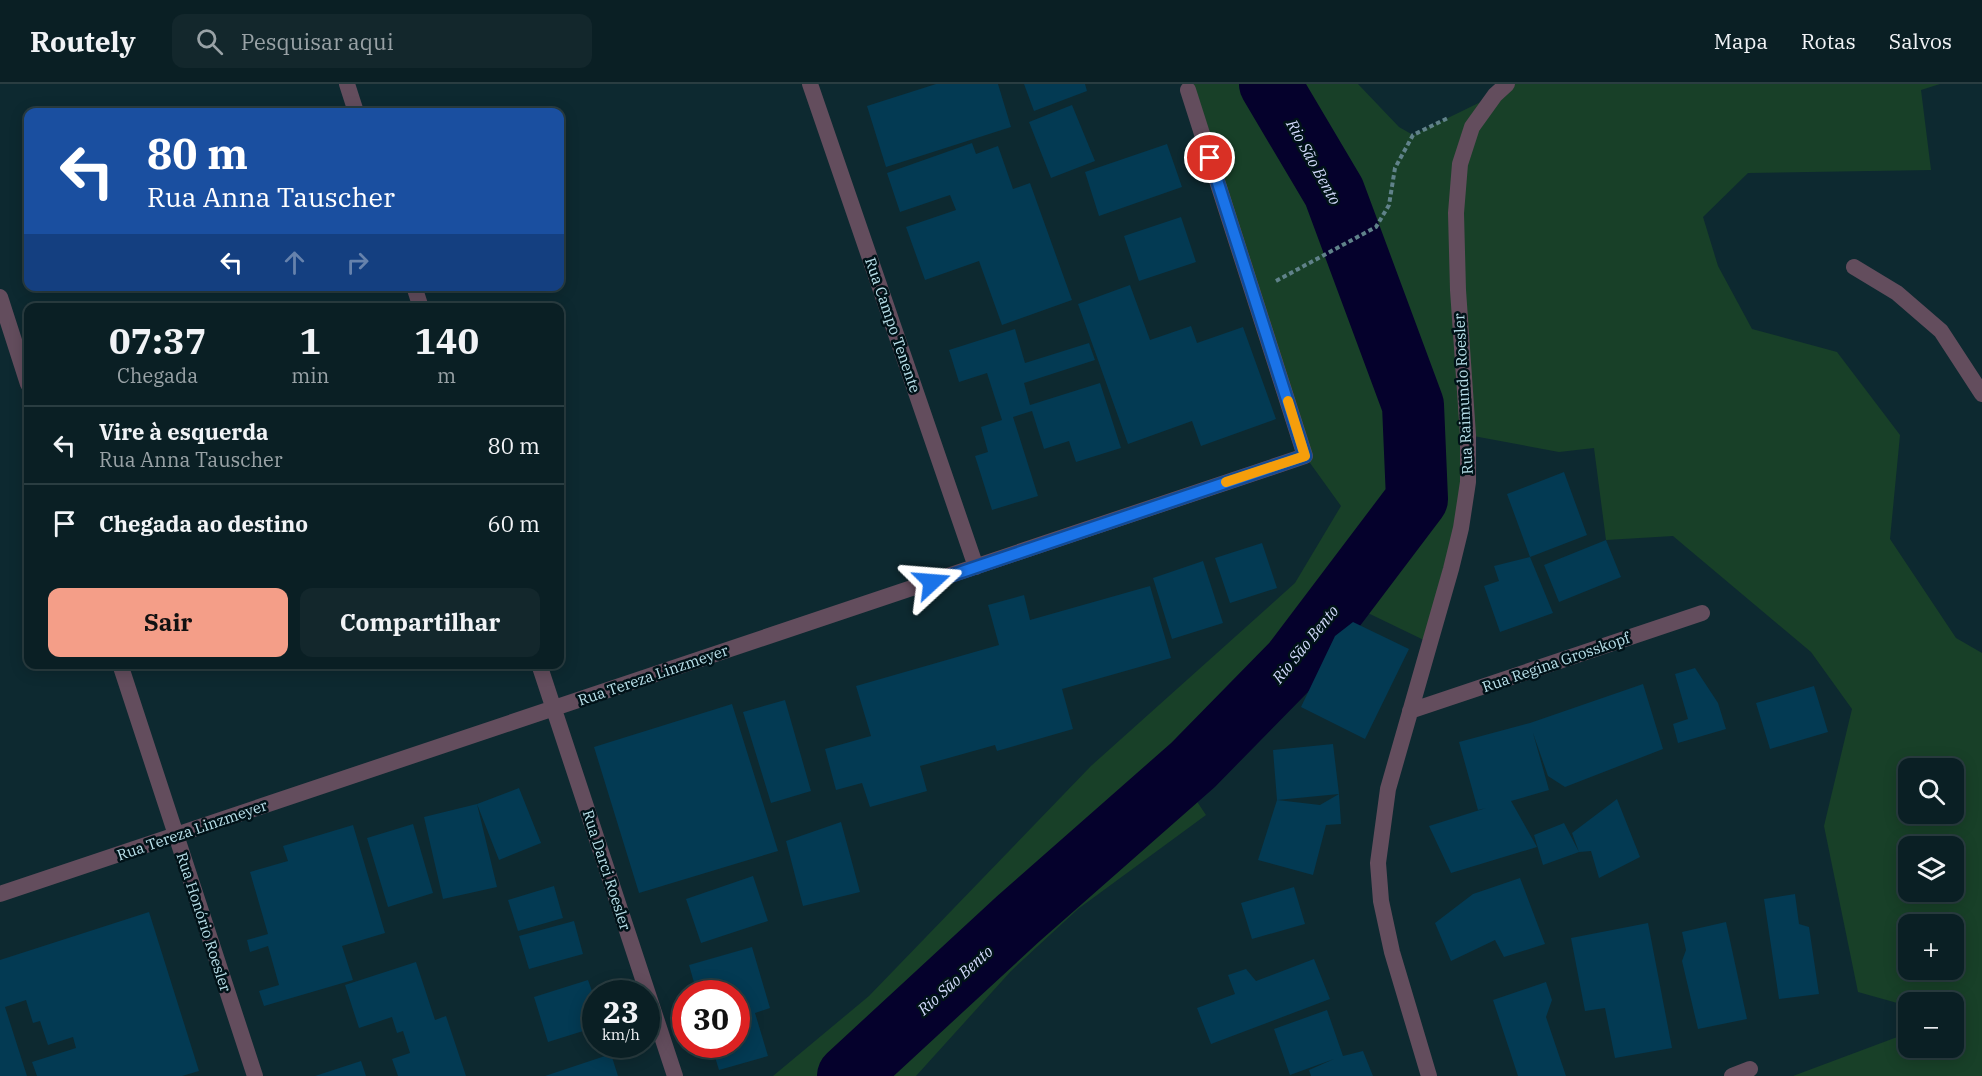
<!DOCTYPE html>
<html lang="pt">
<head>
<meta charset="utf-8">
<style>
	:root { --surface:#0a1f24; --page:#13272c; --text:#f1f3f6; --muted:#99a2a6; --line:#2a3d41; --accent:#f49e88 }
	body { margin:0; font-family:"IBM Plex Serif",serif; background:var(--page); color:var(--text); height:100vh; display:flex; flex-direction:column; font-size:22px; white-space:nowrap }
	* { box-sizing:border-box; margin:0 }
	p { font-size:20px; color:var(--muted) }
	.icon { flex:none; width:33px; height:33px; fill:none; stroke:currentColor; stroke-width:2; stroke-linecap:round; stroke-linejoin:round }
	.map { position:relative; flex:1; overflow:hidden }
	.drawer { position:absolute; left:24px; top:219px; width:540px; height:366px; display:flex; flex-direction:column; background:var(--surface); border-radius:12px; box-shadow:0 3px 15px #0003,0 0 0 2px var(--line) }
	.drawer>* { flex:none }
	.guide { position:absolute; left:24px; top:24px; width:540px; height:183px; border-radius:12px; box-shadow:0 3px 15px #0003,0 0 0 2px var(--line); background:#1a4fa0; color:#fff; overflow:hidden }
	.controls { position:absolute; left:1898px; top:674px; display:grid; gap:12px }
	.controls a { display:grid; place-items:center; width:66px; height:66px; border-radius:12px; background:var(--surface); box-shadow:0 3px 15px #0003,0 0 0 2px var(--line); font-size:30px }
	.speed { position:absolute; left:582px; top:896px; display:flex; gap:12px; font-size:30px; font-weight:700; text-align:center }
	.speed>* { display:grid; place-content:center; width:78px; height:78px; border-radius:50%; background:var(--surface); box-shadow:0 3px 15px #0003,0 0 0 2px var(--line); line-height:1 }
	.speed small { font-size:15px; font-weight:400 }
	.speed .limit { border:9px solid #d22; background:#fff; color:#111 }
	.pin { position:absolute; display:grid; place-items:center; width:51px; height:51px; color:#fff; margin:-26px; border:3px solid #fff; border-radius:50%; box-shadow:0 2px 6px #0007 }
	.me { position:absolute; width:66px; margin:-33px; rotate:71deg; stroke-linejoin:round; filter:drop-shadow(0 0 4px #0008) }
	.turn { display:flex; align-items:center; gap:21px; height:126px; padding:0 24px; font-size:27px }
	.turn .icon { width:78px; height:78px; stroke-width:2.5 }
	.turn b { display:block; font-size:42px; line-height:51px }
	.lanes { display:flex; align-items:center; height:57px; padding:0 24px; background:#0003; justify-content:center; gap:30px; direction:ltr }
	.lanes .off { opacity:.35 }
	.eta { display:flex; justify-content:space-evenly; align-items:center; height:102px; text-align:center }
	.eta b { font-size:36px; font-weight:700; line-height:42px }
	.button { display:flex; gap:12px; margin-top:auto; padding:12px 24px }
	.button a { flex:1; height:69px; border-radius:12px; background:var(--accent); color:#111; font-size:24px; font-weight:700; line-height:69px; text-align:center }
	.button a+a { background:var(--page); color:var(--text) }
	ul { padding:0; list-style:none }
	li { display:flex; align-items:center; gap:18px; height:78px; padding:0 24px; border-top:2px solid var(--line) }
	li div { flex:1 }
	li b { display:block; font-size:22px }
	li em { font-style:normal }
	header { display:flex; align-items:center; gap:36px; box-sizing:border-box; height:84px; padding:0 30px; background:var(--surface); border-bottom:2px solid var(--line) }
	header strong { font-size:28px }
	nav { display:flex; gap:33px; margin-inline-start:auto; font-size:21px }
	.search { width:420px; height:54px; background:var(--page); display:flex; align-items:center; gap:15px; box-sizing:border-box; padding:0 21px; border-radius:12px; color:var(--muted); font-size:22px }
	.map>svg:first-child { display:block }
</style>
</head>
<body>
<header>
<strong>Routely</strong>
<div class="search"><svg class="icon" aria-label="search" viewBox="0 0 24 24"><circle cx="10" cy="10" r="6"/><path d="M15 15l6 6"/></svg>Pesquisar aqui</div>
<nav><a>Mapa</a><a>Rotas</a><a>Salvos</a></nav>
</header>
<div class="map">
<svg width="1982" height="992" viewBox="0 0 1982 992">
	<rect width="100%" height="100%" fill="#0d2930"/>
	<path fill="#184028" fill-rule="evenodd" d="M1182,0H1358L1399,43L1413,51L1495,11L1507,0H1940L1921,6L1931,86L1748,89L1703,133L1718,182L1752,245L1837,268L1900,351L1890,455L1956,554L1982,569V992H1793L1908,949V963H1953V918H1908V922L1858,908L1824,742L1852,625L1811,568L1673,452L1606,456L1594,364L1559,368L1468,351V398L1430,559L1341,516L1293,579L1180,692L1206,731L1078,825L1011,887L916,992H773L869,912L1091,682L1295,499L1341,422L1305,372L1254,208ZM1908,684H1953V729H1908ZM1908,762H1953V807H1908ZM1908,840H1953V885H1908Z"/>
	<g fill="none" stroke-linecap="round" stroke-linejoin="round">
		<path stroke="#05012c" stroke-width="62" d="M848,992L1018,835L1193,681L1293,579L1417,415L1413,321L1334,108L1270,0"/>
	</g>
	<path fill="#033a53" d="M936,0H998L1011,43L886,83L867,22Z
		M1024,0H1085L1087,7L1034,27Z
		M1072,21L1095,77L1051,94L1029,38Z
		M972,59L976,70L998,62L1013,105L1030,99L1072,216L1002,241L979,177L925,196L906,143L956,126L950,111L900,128L887,89Z
		M1167,60L1182,103L1099,132L1085,88Z
		M1181,133L1196,178L1139,197L1124,152Z
		M1130,201L1150,256L1191,242L1197,259L1243,243L1276,335L1201,362L1192,337L1128,360L1078,220Z
		M1015,245L1025,279L1089,259L1095,276L1024,299L1030,321L1100,299L1121,364L1076,378L1069,357L1044,365L1032,327L1013,333L1038,412L992,426L975,372L988,368L981,343L1002,336L987,289L959,298L949,266Z
		M1564,388L1587,451L1530,473L1507,410Z
		M1606,456L1621,493L1559,518L1544,481Z
		M1262,459L1277,504L1230,519L1215,474Z
		M1530,473L1553,529L1500,548L1484,502L1499,497L1494,482Z
		M1203,477L1223,539L1172,555L1153,494Z
		M1150,502L1171,574L1062,605L1073,645L997,667L995,661L920,682L927,707L870,723L862,699L836,706L825,665L871,652L856,602L999,561L988,521L1024,511L1030,536Z
		M1353,538L1409,565L1365,655L1301,623L1335,552Z
		M1695,584L1718,619L1726,645L1678,659L1673,640L1688,635L1675,590Z
		M1643,600L1663,665L1565,703L1548,692L1533,649L1549,706L1511,717L1537,763L1451,789L1429,742L1486,724L1478,726L1459,658L1530,639Z
		M1814,602L1828,648L1770,665L1756,619Z
		M785,616L811,707L771,719L743,628Z
		M732,620L778,767L639,809L594,663Z
		M1333,660L1339,710L1277,716L1273,666Z
		M519,704L541,759L499,776L477,720Z
		M1339,710L1341,740L1326,741L1313,791L1258,776L1277,716L1320,721Z
		M1617,715L1640,773L1599,794L1591,767L1579,768L1572,749Z
		M477,720L497,803L443,815L424,733Z
		M841,738L860,808L803,822L786,757Z
		M1564,739L1579,768L1543,781L1534,751Z
		M413,740L433,809L388,823L367,754Z
		M353,741L385,849L342,862L353,896L264,922L259,907L279,901L268,862L250,868L247,856L268,850L250,788L288,777L283,762Z
		M753,792L768,837L701,859L686,815Z
		M1520,794L1545,860L1504,873L1495,856L1451,877L1435,839L1473,810Z
		M554,802L563,834L518,847L508,816Z
		M1294,803L1305,840L1252,855L1241,819Z
		M1795,810L1799,840L1809,843L1819,910L1779,915L1764,815Z
		M149,828L199,987L182,992H37L32,978L76,964L73,953L48,961L40,937L33,939L26,916L5,923L27,992H0V876Z
		M574,837L583,870L529,885L519,852Z
		M1726,838L1747,935L1698,945L1682,877L1686,866L1682,848Z
		M1648,839L1672,964L1615,974L1605,924L1585,927L1571,854Z
		M752,863L770,924L755,929L768,972L719,986L711,960H736V909H697L689,881Z
		M1314,875L1330,915L1211,960L1197,924L1235,910L1228,891L1246,885L1256,897Z
		M416,878L435,936L446,932L466,992H398L392,975L410,969L403,947L397,949L392,933L359,944L345,901Z
		M588,896L596,918V943L548,958L534,913Z
		M1546,898L1552,916L1546,933L1566,992H1518L1493,916Z
		M1327,926L1343,972L1363,967L1373,992H1311L1309,986L1334,975L1290,991L1274,945Z
		M611,970L618,992H545Z
		M361,977L366,992H315Z"/>
	<g fill="none" stroke-linecap="round" stroke-linejoin="round">
		<path stroke="#60828a" stroke-width="4" stroke-dasharray="4.5 3" stroke-linecap="butt" d="M1276,197L1376,143L1389,121L1395,84L1413,51L1448,34"/>
		<path stroke="#634d5d" stroke-width="16" d="M347,0L356,28
			M810,0L976,483
			M1854,183L1897,209L1941,247L1982,310
			M414,202L421,224
			M0,213L28,300
			M120,580L255,992
			M539,580L675,992
			M1410,627L1702,529
			M0,810L1305,372L1188,6
			M1429,992L1392,868L1381,817L1378,779L1388,705L1451,485L1461,444L1468,398V351L1458,206L1456,129L1460,80L1472,43L1495,11L1507,0
			M1732,992L1750,985"/>
	</g>
	<g fill="none" stroke-linecap="round" stroke-linejoin="round">
		<defs>
			<path id="route" d="M932,498L1305,372L1210,74"/>
		</defs>
		<use href="#route" stroke="#114b97" stroke-width="15"/>
		<use href="#route" stroke="#1a73e8" stroke-width="10"/>
		<path stroke="#f59e0b" stroke-width="10" d="M1226,398L1305,372L1288,317"/>
	</g>
	<g text-anchor="middle" dominant-baseline="central" stroke-width="5" stroke-linejoin="round" paint-order="stroke">
		<g font-size="15" fill="#b9e1eb" stroke="#001218">
			<text transform="translate(893 241) rotate(71)">Rua Campo Tenente</text>
			<text transform="translate(1463 310) rotate(-93)">Rua Raimundo Roesler</text>
			<text transform="translate(1556 578) rotate(-19)">Rua Regina Grosskopf</text>
			<text transform="translate(653 591) rotate(-19)">Rua Tereza Linzmeyer</text>
			<text transform="translate(192 746) rotate(-19)">Rua Tereza Linzmeyer</text>
			<text transform="translate(607 786) rotate(72)">Rua Darci Roesler</text>
			<text transform="translate(204 838) rotate(72)">Rua Honório Roesler</text>
		</g>
		<g font-size="16" font-style="italic" fill="#d3dbfc" stroke="#001218">
			<text transform="translate(1314 78) rotate(61)">Rio São Bento</text>
			<text transform="translate(1305 560) rotate(-51)">Rio São Bento</text>
			<text transform="translate(955 896) rotate(-42)">Rio São Bento</text>
		</g>
	</g>
</svg>
<div class="controls">
<a><svg class="icon" aria-label="search" viewBox="0 0 24 24"><circle cx="10" cy="10" r="6"/><path d="M15 15l6 6"/></svg></a>
<a><svg class="icon" aria-label="layers" viewBox="0 0 24 24"><path d="M12 4l9 5-9 5-9-5zM3 14l9 5 9-5"/></svg></a>
<a>+</a>
<a>−</a>
</div>
<div class="speed"><div>23<small>km/h</small></div><div class="limit">30</div></div>
<div class="pin" style="left:1210px;top:74px;background:#d93025"><svg class="icon" aria-label="arrive" viewBox="0 0 24 24"><path d="M6 21V4h12l-3 4 3 4H6"/></svg></div>
<svg class="me" style="left:932px;top:498px" viewBox="-20 -20 40 40"><path d="M0-17L14 15 0 8-14 15z" fill="#1a73e8" stroke="#fff" stroke-width="4"/></svg>
<div class="guide">
<div class="turn"><svg class="icon" aria-label="left" viewBox="0 0 24 24"><path d="M17 20v-9H6M10 6l-5 5 5 5"/></svg><div><b>80 m</b>Rua Anna Tauscher</div></div>
<div class="lanes"><svg class="icon" aria-label="left" viewBox="0 0 24 24"><path d="M17 20v-9H6M10 6l-5 5 5 5"/></svg><svg class="icon off" aria-label="ahead" viewBox="0 0 24 24"><path d="M12 20V5M6 11l6-6 6 6"/></svg><svg class="icon off" aria-label="right" viewBox="0 0 24 24"><path d="M7 20v-9h11M14 6l5 5-5 5"/></svg></div>
</div>
<section class="drawer">
<div class="eta">
<div><b>07:37</b><p>Chegada</p></div>
<div><b>1</b><p>min</p></div>
<div><b>140</b><p>m</p></div>
</div>
<ul>
<li><svg class="icon" aria-label="left" viewBox="0 0 24 24"><path d="M17 20v-9H6M10 6l-5 5 5 5"/></svg><div><b>Vire à esquerda</b><p>Rua Anna Tauscher</p></div><em>80 m</em></li>
<li><svg class="icon" aria-label="arrive" viewBox="0 0 24 24"><path d="M6 21V4h12l-3 4 3 4H6"/></svg><div><b>Chegada ao destino</b></div><em>60 m</em></li>
</ul>
<div class="button"><a>Sair</a><a>Compartilhar</a></div>
</section>
</div>
</body>
</html>
